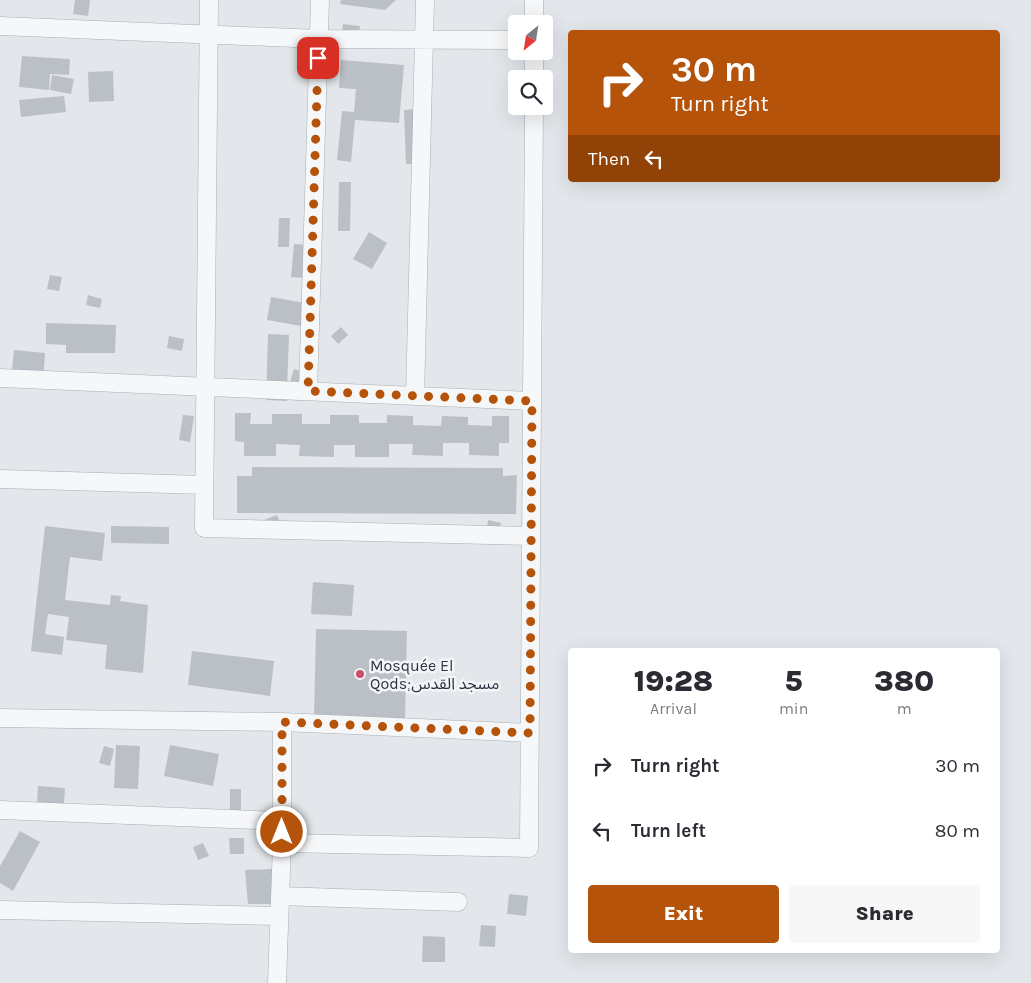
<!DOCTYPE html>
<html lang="en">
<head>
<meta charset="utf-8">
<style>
	:root { --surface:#fff; --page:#f7f7f7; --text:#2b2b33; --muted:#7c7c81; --accent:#b45309 }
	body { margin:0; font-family:Karla,"Noto Sans Arabic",sans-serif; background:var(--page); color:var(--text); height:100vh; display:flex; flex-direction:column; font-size:19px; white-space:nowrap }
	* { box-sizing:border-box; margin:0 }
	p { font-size:16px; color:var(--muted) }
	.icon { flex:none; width:28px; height:28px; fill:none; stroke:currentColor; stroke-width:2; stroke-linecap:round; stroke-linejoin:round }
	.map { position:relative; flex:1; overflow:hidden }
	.sheet { position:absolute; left:568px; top:648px; width:432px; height:305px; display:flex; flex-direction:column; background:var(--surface); border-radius:5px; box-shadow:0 5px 20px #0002 }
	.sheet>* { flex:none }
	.hud { position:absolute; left:568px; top:30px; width:432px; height:152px; border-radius:5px; box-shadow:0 5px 20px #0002; background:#b45309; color:#fff; overflow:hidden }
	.needle { width:32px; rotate:210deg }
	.buttons { position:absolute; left:508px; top:15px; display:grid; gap:10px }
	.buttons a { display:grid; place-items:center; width:45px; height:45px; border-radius:5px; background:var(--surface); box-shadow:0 5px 20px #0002; font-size:25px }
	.pin { position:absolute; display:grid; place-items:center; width:42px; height:42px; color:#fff; margin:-21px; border-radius:10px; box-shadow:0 2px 8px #0006 }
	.me { position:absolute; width:55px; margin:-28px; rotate:0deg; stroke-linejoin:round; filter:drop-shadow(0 0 4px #0008) }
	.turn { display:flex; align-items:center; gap:18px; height:105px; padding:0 20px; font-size:22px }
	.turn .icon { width:65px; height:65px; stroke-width:2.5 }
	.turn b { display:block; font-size:35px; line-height:42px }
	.then { display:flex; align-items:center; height:48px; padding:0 20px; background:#0003; gap:10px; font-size:19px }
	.eta { display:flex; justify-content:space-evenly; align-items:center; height:85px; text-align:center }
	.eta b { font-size:30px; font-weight:800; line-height:35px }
	.cta { display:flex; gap:10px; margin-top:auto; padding:10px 20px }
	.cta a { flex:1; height:58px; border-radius:5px; background:var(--accent); color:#fff; font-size:20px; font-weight:800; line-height:58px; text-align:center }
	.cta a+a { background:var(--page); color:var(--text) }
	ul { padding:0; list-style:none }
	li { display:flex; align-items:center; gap:15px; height:65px; padding:0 20px }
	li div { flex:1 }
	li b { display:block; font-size:19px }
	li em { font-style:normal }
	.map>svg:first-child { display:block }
</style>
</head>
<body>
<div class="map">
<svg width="1031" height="983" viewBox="0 0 1031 983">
	<rect width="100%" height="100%" fill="#e3e7eb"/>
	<path fill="#bbc0c7" d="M75,0H90L88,16L73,14Z
		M341,0H396L385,10L340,4Z
		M343,24L360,26L358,45L341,42Z
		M22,56L70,59L69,75L50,74L49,90L19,87Z
		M341,60L404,65L399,123L355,120L351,162L337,160L342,111L354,112L356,89L339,88Z
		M113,71L114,101L89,102L88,72Z
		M52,75L74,79L71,94L50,90Z
		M64,96L66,112L21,117L19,100Z
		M417,109L420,164H406L404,110Z
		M339,182H351L350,231H338Z
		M279,218H290L289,247H278Z
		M369,232L387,243L372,269L353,259Z
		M294,244L307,245L305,278L291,277Z
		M50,275L62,277L59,291L47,289Z
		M88,295L102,299L100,308L86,305Z
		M271,297L305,303L301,326L267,320Z
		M46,323L116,325L115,353H66V345L46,344Z
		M341,327L348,335L338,344L331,336Z
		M268,334L289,335L287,391L294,369L307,373L298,401L287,398V401L266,400Z
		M169,336L184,339L182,351L167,348Z
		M14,350L45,353L43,383L11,380Z
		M235,413H251L250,424H272V414H302V424H330V415H359V423H387V415L413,416V425L441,426L442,416L468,417V425L492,426V416H509V443H499V456L469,455V443H443V456L412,455L413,444H389V457H355V445H334V457L299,456L300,445L276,444V456H244V442L235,441Z
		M183,415L194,416L190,442L179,440Z
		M252,467L503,468V476L517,475L516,514L237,513V476H252Z
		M277,515L282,527L269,531L264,520Z
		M488,520L501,523L498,538L486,536Z
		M45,526L105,533L102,561L70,557L65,600L110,605L111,595L121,596L120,601L148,605L143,673L105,669L107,645L66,640L69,617L48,614L45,634L64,637L62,655L31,651Z
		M111,526L169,527V544L111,543Z
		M313,582L354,585L352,616L311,614Z
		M316,629L407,631L405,721L314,717Z
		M192,651L274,661L270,696L188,685Z
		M116,745L140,746L138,789L114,788Z
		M170,745L219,754L213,786L164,776Z
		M104,746L114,749L110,766L99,763Z
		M38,786L65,788L63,818L36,817Z
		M230,789H241V812H230Z
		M20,831L40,842L13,891L0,883V866Z
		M229,838H244V854H230Z
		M203,843L209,856L198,860L193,847Z
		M273,869L274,904H248L245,870Z
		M509,894L528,896L526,916L507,914Z
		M481,925L496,926L495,947L479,946Z
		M423,936L445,937V962H422Z"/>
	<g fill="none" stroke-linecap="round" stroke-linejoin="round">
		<defs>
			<path id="street" d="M209,0L204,528L531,536
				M534,0V24
				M0,26L319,39L516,40
				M534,51V79
				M0,378L532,401
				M308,391L320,0
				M415,396L425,0
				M0,479L204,485
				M0,718L282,722L530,733
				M0,810L282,821
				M282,843L529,848L534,106
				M280,896L458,902
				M0,910L279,916
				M277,983L282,843V722"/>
		</defs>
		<use href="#street" stroke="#a8aeb5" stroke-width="19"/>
		<use href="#street" stroke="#f6f7f9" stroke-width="18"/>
	</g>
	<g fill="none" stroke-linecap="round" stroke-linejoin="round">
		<path stroke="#b45309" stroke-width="9" stroke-dasharray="0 16.2" d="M282,832V722L530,733L532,401L308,391L318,58"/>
	</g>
	<circle fill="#c85068" stroke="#f3f5f8" stroke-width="2" cx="360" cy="674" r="5"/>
	<g text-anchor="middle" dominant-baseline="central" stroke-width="5" stroke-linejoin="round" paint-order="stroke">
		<g font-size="16" fill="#2c3542" stroke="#f3f5f8" text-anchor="start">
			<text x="370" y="665">Mosquée El<tspan x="370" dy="18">Qods;مسجد القدس</tspan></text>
		</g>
	</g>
</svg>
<div class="buttons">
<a><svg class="needle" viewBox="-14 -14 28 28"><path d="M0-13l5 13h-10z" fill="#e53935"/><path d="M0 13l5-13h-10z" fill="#7c7c81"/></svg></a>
<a><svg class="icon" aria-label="search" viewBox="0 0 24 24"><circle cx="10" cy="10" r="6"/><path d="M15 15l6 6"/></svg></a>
</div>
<div class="pin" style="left:318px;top:58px;background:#d93025"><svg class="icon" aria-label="arrive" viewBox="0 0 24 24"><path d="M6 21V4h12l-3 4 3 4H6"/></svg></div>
<svg class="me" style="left:282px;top:832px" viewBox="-20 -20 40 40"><circle r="17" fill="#b45309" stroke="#fff" stroke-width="3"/><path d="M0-11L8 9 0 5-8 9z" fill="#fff"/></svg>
<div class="hud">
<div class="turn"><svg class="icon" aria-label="right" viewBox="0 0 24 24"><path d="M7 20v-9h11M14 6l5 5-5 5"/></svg><div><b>30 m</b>Turn right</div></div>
<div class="then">Then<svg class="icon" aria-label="left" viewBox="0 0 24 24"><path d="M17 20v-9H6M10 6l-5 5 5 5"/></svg></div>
</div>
<section class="sheet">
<div class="eta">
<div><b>19:28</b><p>Arrival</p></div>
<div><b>5</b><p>min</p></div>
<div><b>380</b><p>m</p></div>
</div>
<ul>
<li><svg class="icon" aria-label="right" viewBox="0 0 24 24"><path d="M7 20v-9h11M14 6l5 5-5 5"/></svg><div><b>Turn right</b></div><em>30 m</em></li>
<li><svg class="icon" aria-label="left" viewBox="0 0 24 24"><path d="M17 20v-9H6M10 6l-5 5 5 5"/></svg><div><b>Turn left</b></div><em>80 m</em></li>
</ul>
<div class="cta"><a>Exit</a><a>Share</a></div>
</section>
</div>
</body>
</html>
